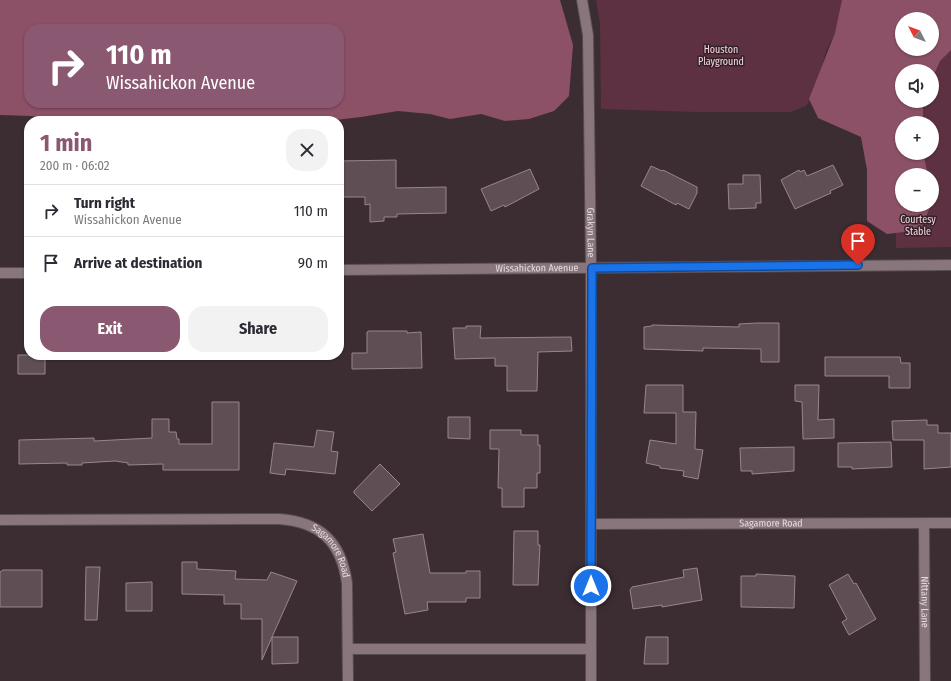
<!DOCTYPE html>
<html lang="en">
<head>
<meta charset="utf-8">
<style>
	:root { --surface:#fff; --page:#f2f2f3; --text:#2b2b33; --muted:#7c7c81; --line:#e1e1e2; --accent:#8a5870 }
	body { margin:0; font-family:"Fira Sans Condensed",sans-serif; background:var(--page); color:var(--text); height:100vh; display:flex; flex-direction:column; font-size:15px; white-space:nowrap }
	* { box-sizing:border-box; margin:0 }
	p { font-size:13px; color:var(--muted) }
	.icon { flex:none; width:22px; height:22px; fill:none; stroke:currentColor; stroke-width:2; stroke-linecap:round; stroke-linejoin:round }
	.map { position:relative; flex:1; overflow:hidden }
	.details { position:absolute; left:24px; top:116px; width:320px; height:244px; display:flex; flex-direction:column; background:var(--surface); border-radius:16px; box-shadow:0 1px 3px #0004 }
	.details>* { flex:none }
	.guide { position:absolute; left:24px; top:24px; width:320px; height:84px; border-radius:16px; box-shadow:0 1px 3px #0004; background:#8a5870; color:#fff; overflow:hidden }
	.needle { width:26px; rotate:312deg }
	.fabs { position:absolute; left:895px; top:12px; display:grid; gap:8px }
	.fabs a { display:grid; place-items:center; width:44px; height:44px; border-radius:50%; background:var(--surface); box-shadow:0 1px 3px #0004; font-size:20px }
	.pin { position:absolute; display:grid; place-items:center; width:34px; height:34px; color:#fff; margin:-41px -17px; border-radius:50% 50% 50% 0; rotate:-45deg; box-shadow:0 0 4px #0007 }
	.pin .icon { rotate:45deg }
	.me { position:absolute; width:44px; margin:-22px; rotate:0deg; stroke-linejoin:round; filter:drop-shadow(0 0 3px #0008) }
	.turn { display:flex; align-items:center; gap:14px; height:84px; padding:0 16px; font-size:18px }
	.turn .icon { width:52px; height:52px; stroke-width:2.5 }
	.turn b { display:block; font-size:28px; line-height:34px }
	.round { display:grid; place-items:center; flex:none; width:42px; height:42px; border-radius:16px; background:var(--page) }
	.head { display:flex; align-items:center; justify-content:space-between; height:68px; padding:0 16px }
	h1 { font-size:24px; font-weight:700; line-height:30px; color:var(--accent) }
	.button { display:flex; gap:8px; margin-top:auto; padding:8px 16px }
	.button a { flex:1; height:46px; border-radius:16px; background:var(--accent); color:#fff; font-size:16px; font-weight:700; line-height:46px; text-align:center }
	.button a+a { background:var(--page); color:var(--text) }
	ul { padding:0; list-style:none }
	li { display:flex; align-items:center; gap:12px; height:52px; padding:0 16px; border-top:1px solid var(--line) }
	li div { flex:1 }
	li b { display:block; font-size:15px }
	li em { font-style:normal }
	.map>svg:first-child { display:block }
</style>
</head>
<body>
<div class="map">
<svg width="951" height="681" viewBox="0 0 951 681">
	<rect width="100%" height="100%" fill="#3c2d32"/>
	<path fill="#5d3142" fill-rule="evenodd" d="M596,0H846L834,36L826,51L816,90L806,106L790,112H697L601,109L600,24Z
		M951,34V247L896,248V111L903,101H932V71ZM902,123H932V153H902ZM902,175H932V205H902Z"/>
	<path fill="#8c5167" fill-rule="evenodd" d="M0,0H560L573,45L569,96L554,111L529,119L505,121L481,114L450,119L430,114L398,111L361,117L327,121H248L245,119L239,121H65L31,116L0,115ZM29,29H339V103H29Z
		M842,0H951V50L940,61L932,79V71H902V101H923V123H902V153H923L928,175H902V205H931L920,230L887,234L867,221V170L861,137L818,118L809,99L835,33ZM902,19H932V49H902Z"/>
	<path fill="#5f4e53" stroke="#99868c" d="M396,160V188L446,187V213L397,214V217H384V221L370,222V204L365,205V197H339V161Z
		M833,165L843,185L830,191L831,193L795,209L781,180L799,170L800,172L804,170L807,176Z
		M651,166L662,171L663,170L697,187V193L689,209L677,203L676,205L641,186Z
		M530,169L539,189L505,207L504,205L491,211L481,189Z
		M743,175H760L761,203H756V208L729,209L728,184H743Z
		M757,323H779V362H761V349L703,348V351L644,349V327L652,326V325L739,327V324Z
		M466,326H481L480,338L571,337L572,351L538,352L537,391H507V366H495V358L455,359L453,328H466Z
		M369,331H407V333L421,332L422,368L352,369V353H367V332Z
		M18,355H45V374H18Z
		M825,357H900L901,363H910V388H889V376H825Z
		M646,385H683V412H696L695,449L703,450L698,479L683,476L684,471L660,468V466L646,463L650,440L676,444V413H644Z
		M795,385H819L818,420L834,419V438L803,439L802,402L795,401Z
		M212,402H239V470H163V464L128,465V463L115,461L82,463V465H67V463L19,464V440L94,438V441L152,438V419H169V432H176L177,439H179V444H212Z
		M448,417H470V439L448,438Z
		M927,420V425H938V433H951V467L924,469V440H893L892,421Z
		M317,430L334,432L331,451L338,452L335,474L286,469L285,475L270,473L274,443L314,447Z
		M490,430H521V435H538V445H540V473H537V488H524V507H502V488H498L499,449H490Z
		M891,442L892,467L852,469V467H838V443Z
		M794,447V471L752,474V471H741L740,448Z
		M380,464L400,484L372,511L354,493V491Z
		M514,531H538V545H540L538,585H513Z
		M423,534L430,573H466V571H480V598H466V602H427L428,610L405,614L393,553L396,552L393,539Z
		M182,562H197V569L236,571L235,579L267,580L271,572L297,581L272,637H298V663L272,664V637L262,660V619H241V604H224V595L182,594Z
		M86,567H100L97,620H85Z
		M697,568L702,600L662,607V605L633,609L630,590L632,587L684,577L683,570Z
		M3,570H42V607H0V572Z
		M756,574L795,576L794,608L741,607V576H756Z
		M848,574L854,584L856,583L876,619L849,635L842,622L847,619L829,585Z
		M152,582V611H126V583Z
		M646,637H668V664H644Z"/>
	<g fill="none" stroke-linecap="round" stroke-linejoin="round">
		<defs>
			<g id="minor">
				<path id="s1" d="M582,0L588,35L591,268V681"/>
				<path id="s2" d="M339,270L951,265"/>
				<path d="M0,273H29"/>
				<path id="s3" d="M0,520L279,519C320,522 341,541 347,583L348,681"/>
				<path id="s4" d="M591,524L951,523"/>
				<path id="s5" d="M924,524L925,681"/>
				<path d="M348,649H591"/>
			</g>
		</defs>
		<use href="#minor" stroke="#594c51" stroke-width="12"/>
		<use href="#minor" stroke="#88767c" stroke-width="10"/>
	</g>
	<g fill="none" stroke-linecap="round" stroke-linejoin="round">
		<defs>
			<path id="route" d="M591,586L592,268L858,265"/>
		</defs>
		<use href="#route" stroke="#114b97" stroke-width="10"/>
		<use href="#route" stroke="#1a73e8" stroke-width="7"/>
	</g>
	<g text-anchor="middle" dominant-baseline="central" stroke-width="3" stroke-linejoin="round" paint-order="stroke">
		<g font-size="10" fill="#fbd5e1" stroke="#322328">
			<text x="721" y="50">Houston<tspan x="721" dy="12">Playground</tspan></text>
			<text x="918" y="220">Courtesy<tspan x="918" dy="12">Stable</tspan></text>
		</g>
		<g font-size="10" fill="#e4dadd" stroke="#322328">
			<text stroke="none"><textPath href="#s1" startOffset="233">Grakyn Lane</textPath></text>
			<text stroke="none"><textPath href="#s2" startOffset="198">Wissahickon Avenue</textPath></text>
			<text stroke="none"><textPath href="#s4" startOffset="180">Sagamore Road</textPath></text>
			<text stroke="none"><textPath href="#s3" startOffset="345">Sagamore Road</textPath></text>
			<text stroke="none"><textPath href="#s5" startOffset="78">Nittany Lane</textPath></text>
		</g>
	</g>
</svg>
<div class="fabs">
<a><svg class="needle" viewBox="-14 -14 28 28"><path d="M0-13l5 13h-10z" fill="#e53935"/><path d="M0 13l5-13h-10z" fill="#7c7c81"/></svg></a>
<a><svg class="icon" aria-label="sound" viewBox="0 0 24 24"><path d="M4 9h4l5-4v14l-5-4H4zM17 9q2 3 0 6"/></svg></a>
<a>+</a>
<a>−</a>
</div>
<div class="pin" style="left:858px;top:265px;background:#d93025"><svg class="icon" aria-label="arrive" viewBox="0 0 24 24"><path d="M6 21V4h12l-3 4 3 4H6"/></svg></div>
<svg class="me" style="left:591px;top:586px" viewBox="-20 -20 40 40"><circle r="17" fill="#1a73e8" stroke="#fff" stroke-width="3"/><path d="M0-11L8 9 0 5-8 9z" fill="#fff"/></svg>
<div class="guide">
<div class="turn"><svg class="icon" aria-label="right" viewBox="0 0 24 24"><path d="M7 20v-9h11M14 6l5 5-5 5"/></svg><div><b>110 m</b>Wissahickon Avenue</div></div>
</div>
<section class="details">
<div class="head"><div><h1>1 min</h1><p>200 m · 06:02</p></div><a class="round"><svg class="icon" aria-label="close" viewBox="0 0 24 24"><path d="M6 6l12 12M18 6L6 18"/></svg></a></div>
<ul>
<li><svg class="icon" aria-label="right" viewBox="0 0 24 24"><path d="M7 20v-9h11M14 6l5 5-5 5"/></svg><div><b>Turn right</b><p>Wissahickon Avenue</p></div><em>110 m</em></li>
<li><svg class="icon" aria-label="arrive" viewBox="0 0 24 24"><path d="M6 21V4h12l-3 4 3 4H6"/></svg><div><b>Arrive at destination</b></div><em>90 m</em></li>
</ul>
<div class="button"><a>Exit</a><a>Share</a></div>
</section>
</div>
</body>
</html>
